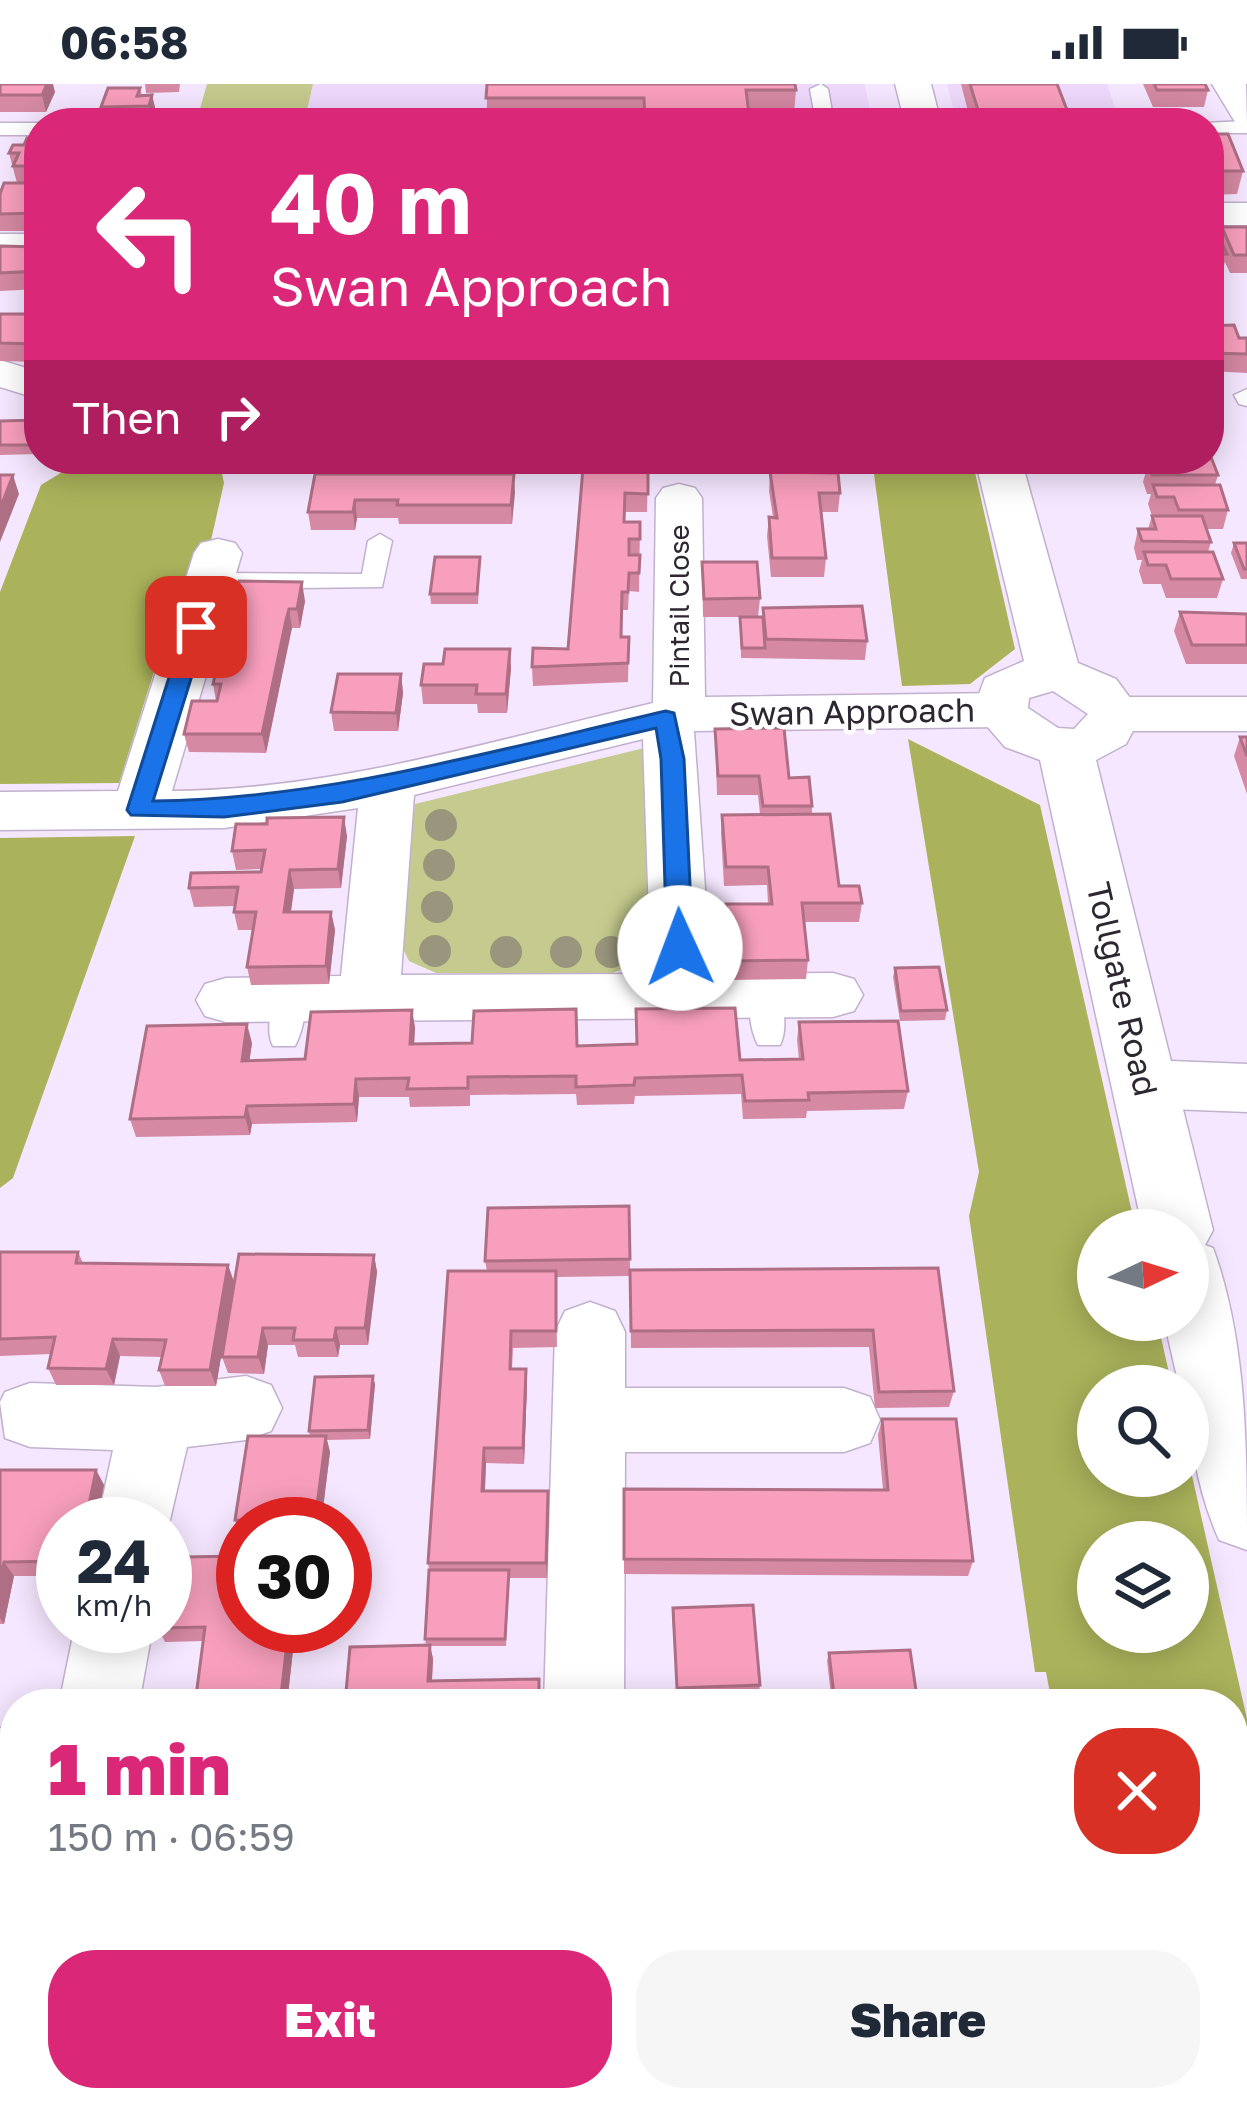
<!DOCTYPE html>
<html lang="en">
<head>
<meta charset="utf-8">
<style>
	:root { --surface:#fff; --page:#f6f6f7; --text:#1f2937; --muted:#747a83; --accent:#db2777 }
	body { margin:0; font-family:"Golos Text",sans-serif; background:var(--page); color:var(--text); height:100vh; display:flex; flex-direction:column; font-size:45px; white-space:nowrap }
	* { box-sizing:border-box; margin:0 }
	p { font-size:39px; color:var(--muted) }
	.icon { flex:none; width:66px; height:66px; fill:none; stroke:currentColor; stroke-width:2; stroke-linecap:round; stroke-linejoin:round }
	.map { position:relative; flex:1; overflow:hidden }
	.side { position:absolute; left:0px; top:1605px; width:1248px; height:423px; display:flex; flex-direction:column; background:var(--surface); border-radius:48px 48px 0 0; box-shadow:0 6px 30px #0003 }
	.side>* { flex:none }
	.hud { position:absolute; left:24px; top:24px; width:1200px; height:366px; border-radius:48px; box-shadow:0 6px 30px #0003; background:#db2777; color:#fff; overflow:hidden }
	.needle { width:78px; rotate:86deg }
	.tools { position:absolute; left:1077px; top:1125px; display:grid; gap:24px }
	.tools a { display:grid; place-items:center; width:132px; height:132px; border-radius:50%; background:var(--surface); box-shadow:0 6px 30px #0003; font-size:60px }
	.speed { position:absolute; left:36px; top:1413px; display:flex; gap:24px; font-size:60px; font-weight:700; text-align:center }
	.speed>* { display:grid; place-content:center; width:156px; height:156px; border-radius:50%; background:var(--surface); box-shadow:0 6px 30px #0003; line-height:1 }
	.speed small { font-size:30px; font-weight:400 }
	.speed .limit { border:18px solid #d22; background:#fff; color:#111 }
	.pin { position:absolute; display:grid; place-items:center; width:102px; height:102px; color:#fff; margin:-51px; border-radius:24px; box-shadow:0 6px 18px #0006 }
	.me { position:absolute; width:132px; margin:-66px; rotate:358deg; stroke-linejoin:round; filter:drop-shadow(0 0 9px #0008) }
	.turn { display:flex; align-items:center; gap:42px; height:252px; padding:0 48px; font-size:54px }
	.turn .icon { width:156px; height:156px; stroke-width:2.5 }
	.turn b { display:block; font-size:84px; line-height:102px }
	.then { display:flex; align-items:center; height:114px; padding:0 48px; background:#0003; gap:24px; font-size:45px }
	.round { display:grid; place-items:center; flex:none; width:126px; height:126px; border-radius:48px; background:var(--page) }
	.overview { display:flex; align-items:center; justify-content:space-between; height:204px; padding:0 48px }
	h1 { font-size:72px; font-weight:800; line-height:90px; color:var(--accent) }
	.action { display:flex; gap:24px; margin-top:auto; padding:24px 48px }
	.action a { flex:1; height:138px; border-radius:48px; background:var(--accent); color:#fff; font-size:48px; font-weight:800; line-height:138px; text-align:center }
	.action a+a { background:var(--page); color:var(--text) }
	.status { display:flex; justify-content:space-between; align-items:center; height:84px; padding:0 60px; background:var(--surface); direction:ltr }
	.status svg { height:33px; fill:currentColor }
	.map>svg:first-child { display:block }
</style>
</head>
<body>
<div class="status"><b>06:58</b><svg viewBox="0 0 49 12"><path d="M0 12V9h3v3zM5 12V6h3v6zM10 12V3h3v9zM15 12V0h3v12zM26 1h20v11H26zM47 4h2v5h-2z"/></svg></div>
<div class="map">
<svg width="1247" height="2026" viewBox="0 0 1247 2026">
	<rect width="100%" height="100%" fill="#f5e7ff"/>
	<path fill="#eed9fd" d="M313,0H865L872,39H304Z
		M947,0H1107L1120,39H957Z"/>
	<path fill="#c5cb8e" d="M207,0H313L304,39H196Z
		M644,664L660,856L650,872L613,889H436L409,877L400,859L415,720Z"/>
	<path fill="#aab25b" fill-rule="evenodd" d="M74,375H219L224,399L200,505H180L119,699L0,700V508L41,401L72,382Z
		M872,375H972L1015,565L970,600L902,602Z
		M908,655L1040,721L1136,1146H1098V1236H1157L1172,1302H1098V1392H1188V1374L1247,1635V1685L1233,1702V1620H1052L1046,1588H1035L969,1132L979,1088ZM1188,1458V1548H1098V1458Z
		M135,752L13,1094L0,1104V754Z
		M1233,1977L1247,1987V2026H1121L1119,2013H1233Z"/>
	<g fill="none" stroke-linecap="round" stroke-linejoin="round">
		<defs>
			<path id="lane" d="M821,0L828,5L834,39H816L810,5Z
				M1247,37V49H1209V39H1203Z
				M0,39H39V51H0Z
				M0,150H39V162H0Z
				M1247,305V322L1239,320L1234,311Z
				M380,450L392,457L382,503L210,505L197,497L210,489L362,490L368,457Z
				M765,900L776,904C784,918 788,946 780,961H758C750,946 746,918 754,904Z
				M290,903L301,907C309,921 303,947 295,962H273C265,947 271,921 279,907Z"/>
			<path id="street" d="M1212,0H1246L1247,42L1235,38Z
				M1209,119H1247V141H1209Z
				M0,276L39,288V315L0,303Z
				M679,400L695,404L702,414L705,613L1000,609L1018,614L1026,626L1018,638L1000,643L694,647L711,890L833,889L854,895L863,911L854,927L833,933L226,938L205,932L196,916L205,900L226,894L341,892L358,724L224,744L0,746V708L118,707L194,469L201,459L218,455L235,459L242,469L172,707C335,706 495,656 653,619L656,414L663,404ZM643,655L651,890L401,891L414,711Z
				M1115,613H1247V647H1115L1097,642L1089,630L1097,618Z
				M1146,976L1247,980V1028L1146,1024L1124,1017L1115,1000L1124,983Z
				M590,1218L615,1227L625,1248V1304H844L870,1313L880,1336L870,1359L844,1368H625L624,1620H544L555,1248L565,1227Z
				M246,1292L271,1301L282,1324L271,1347L246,1356L187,1363L165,1457V1440H97L113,1366L30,1363L5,1354L0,1318L5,1308L30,1299L156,1303Z
				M75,1542H153L139,1620H59Z
				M0,1644L15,1648V1730L0,1726Z
				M351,2013H443L439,2026H347Z"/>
			<path id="secondary" d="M895,0H931L941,39H905Z
				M975,375H1021L1078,579L1116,595L1142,630L1126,660L1096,676L1213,1146L1205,1161L1213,1164C1247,1257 1247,1365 1247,1466L1219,1456C1198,1408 1188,1354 1188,1302H1179L1164,1236H1188V1146H1143L1040,676L1005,663L973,626L985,594L1024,577ZM1053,607L1088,630L1074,645L1058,644L1028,624L1029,614Z
				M1247,1753V1917L1233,1911V1759Z"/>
		</defs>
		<use href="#lane" stroke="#c2b1ce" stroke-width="3"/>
		<use href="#street" stroke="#c2b1ce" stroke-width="3"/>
		<use href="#secondary" stroke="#c2b1ce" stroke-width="3"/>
		<use href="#lane" fill="#fff" fill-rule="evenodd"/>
		<use href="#street" fill="#fff" fill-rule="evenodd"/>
		<use href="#secondary" fill="#fff" fill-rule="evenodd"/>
	</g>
	<g fill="#9a967d">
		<circle cx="441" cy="741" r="16"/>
		<circle cx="439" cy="781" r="16"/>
		<circle cx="437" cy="823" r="16"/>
		<circle cx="435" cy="867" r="16"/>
		<circle cx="506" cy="868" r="16"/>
		<circle cx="566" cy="868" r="16"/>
		<circle cx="611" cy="868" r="16"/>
	</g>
	<path fill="#d589a3" d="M145,0H180L179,8L146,9Z
		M487,0L796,6L794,29H749L750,39L487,38Z
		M961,0H1057L1072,39H971Z
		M1143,0H1205L1208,6L1204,23H1153Z
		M140,4L142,12L152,11L156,28L152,39H105L101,23Z
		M55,8L46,28H0V11Z
		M1209,50L1243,87L1237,110L1209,111Z
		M39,54V147H0V110L17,99L9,69Z
		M1222,143H1247V189H1230L1225,178L1222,188H1209V155H1219Z
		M0,162L39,163V205L0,207Z
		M0,230H39V278L0,277Z
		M1209,242L1239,254H1247V289L1209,287Z
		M39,336V370L0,371V337Z
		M785,375H825V379H786Z
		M1114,375H1209L1218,391L1215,401L1228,426L1223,445H1207L1211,458L1208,468L1223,495L1217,514H1166L1161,500H1143L1139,487L1142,476H1137L1134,464L1138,445H1148L1152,432L1148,420L1151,410H1147L1143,398L1148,380L1158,378H1115Z
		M583,384L648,385L647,428H625V438H640L639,508L629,507L628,526H622L621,553H629L628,598L533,602L532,583L568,565Z
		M770,388L840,409L838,428H821L826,474L824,493H771L767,452L769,433H773L769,407Z
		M315,390H514L512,440H399L398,434H357L355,446H311L308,428Z
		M1234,459H1247V495H1241L1231,469Z
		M480,473L478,520H431L430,510Z
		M702,478L760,514L758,533H763V524L867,557L865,576L741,574L740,533H703Z
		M239,497L305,517L300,544H292L289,555L266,669L189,668L184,650L216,617L213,600Z
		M1180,528L1247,530V580H1186L1174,547Z
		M443,580L511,584L507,629H478L477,620H423L421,601Z
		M401,590L403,609L398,647H334L331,628Z
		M715,645L789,694L812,722V730L839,802L862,819L859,838H804L808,876L806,895L729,896L725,839L726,820H768L767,801L724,802L721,749L722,731L760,730L758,711H717Z
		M1240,653H1247V710L1234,672Z
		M347,752L341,804L294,805L291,828H331L335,846L329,900L251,901L247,883L253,846H238L234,828L235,822L194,823L189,804L261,788V785L236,786L232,767Z
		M895,884L947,926L945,936L900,937L893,893Z
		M412,926L415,944L414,960L577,962L740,976L799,975L797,956L799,938L908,1007L904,1025L807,1027L806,1034L743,1035L741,1010L635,1012L634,1020L577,1021L576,1010L470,1011V1022L410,1023L409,1013H359L357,1038L252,1040L250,1051L136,1053L130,1035L252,959L249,977L305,975Z
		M629,1122L630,1186L938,1184L954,1307L949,1323L875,1324L869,1263L631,1264L630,1192L556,1193L557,1263L513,1264L512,1285L527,1301L524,1380L486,1379L485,1407L549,1422L547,1494H509L506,1562H430L433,1575L432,1597L539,1595L540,1609L345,1620L426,1561L425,1555L429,1486L428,1479L487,1187L485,1177Z
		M0,1168H78L83,1179L228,1181L234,1198L216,1302H165L159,1286L162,1273L120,1272L114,1301H56L48,1284L51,1270L0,1272Z
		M374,1171L377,1188L368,1261H340L338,1273H298L295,1261H268L264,1290L228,1289L222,1273Z
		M375,1300L370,1355L327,1356L330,1368L321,1440H243V1452H240L235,1436L310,1352L309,1347Z
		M882,1335L973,1477L968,1492L624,1490V1405L883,1406L878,1351Z
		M0,1386H96L104,1401L96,1440H63V1492H14L4,1540H0Z
		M345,1451L360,1459L357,1494H345Z
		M672,1531L760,1601L759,1608L677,1611Z
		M243,1542H289L294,1557L287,1620H195L204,1557L165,1558L158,1544Z
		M829,1569L918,1620H832L827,1577Z
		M0,1817H15V1976H0Z
		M180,2013H321L318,2026H229Z
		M956,2013H1087L1088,2026H957Z"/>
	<path fill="#ae6f84" d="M47,0H53L55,8L46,28L42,11Z
		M152,11L156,28L152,39L149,22Z
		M514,390L515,409L512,440L511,421Z
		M13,391L19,410L0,458V425Z
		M355,416L357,434L355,446L353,428Z
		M302,498L305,517L300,544L297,525Z
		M289,525L292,544L266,669L262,650Z
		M510,565L511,584L507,629L506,610Z
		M401,590L403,609L398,647L396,629Z
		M344,733L347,752L341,804L338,785Z
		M290,786L294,805L288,847L284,828Z
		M331,828L335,846L329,900L326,882Z
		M412,926L415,944L413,978L410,960Z
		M247,940L252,959L247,995L242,977Z
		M356,995L359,1013L357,1038L354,1020Z
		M247,1022L252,1040L250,1051L245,1033Z
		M374,1171L377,1188L368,1261L365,1244Z
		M228,1181L234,1198L216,1302L210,1286Z
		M263,1244L268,1261L264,1290L258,1273Z
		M336,1244L340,1261L338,1273L334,1256Z
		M113,1255L120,1272L114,1301L106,1285Z
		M526,1285L527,1301L524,1380L523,1364Z
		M373,1292L375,1300L370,1355L368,1346Z
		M326,1352L330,1368L321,1440H316Z
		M484,1364L486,1379L484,1423L482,1407Z
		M96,1386L104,1401L96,1440H85Z
		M548,1407L549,1422L547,1494L546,1479Z
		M358,1451L360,1459L357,1494L354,1486Z
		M4,1478L14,1492L4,1540L0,1534V1498Z
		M289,1542L294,1557L287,1620H280Z
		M430,1561L433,1575L431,1611L428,1597Z
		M314,2013H321L318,2026H310Z"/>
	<path fill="#f89fbd" stroke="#ae6f84" stroke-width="3" d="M0,0H47L42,11H0Z
		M487,0H795L796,6H746L750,39H645L644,14H486Z
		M970,0H1057L1072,39H982Z
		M1154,0H1205L1208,6H1157Z
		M108,4H140L137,12L152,11L149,22L101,23Z
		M1209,50H1228L1243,87H1209Z
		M27,54H39V82H13L19,69H9L13,61H24Z
		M4,99H39V129L0,130V110Z
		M1222,143H1247V171H1234Z
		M1209,155H1220L1227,170H1209Z
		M0,162L39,163V187L0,189Z
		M0,230H39V260L0,259Z
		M1234,241L1239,254H1247V270L1209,269V242Z
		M39,336V361H0V337Z
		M1209,368L1218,391H1152L1148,380H1165L1164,375H1209Z
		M583,384L648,385V410L625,409L624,438H640V455H629V471H640L639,489H629L628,508H622L621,553H629L628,579L532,583L533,564L568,565Z
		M770,388L838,389L840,409H819L826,474H772L769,433L777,434Z
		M315,390H514L511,421H397L398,416H355L353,428H308Z
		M0,391H13L0,425Z
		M1153,401H1220L1228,426H1179L1174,413H1157Z
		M1152,432H1202L1211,458L1142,457L1138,445H1156Z
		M1234,459H1247V485H1244Z
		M1144,468H1213L1223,495H1171L1166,481H1148Z
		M435,473H480L477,510H430Z
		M702,478H757L760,514L704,515Z
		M239,497L302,498L297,525H289L286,536L262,650H184L192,617H217L221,600H213Z
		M862,522L867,557L766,555L763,524Z
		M1180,528L1247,530V561H1192Z
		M740,533H763L765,564H742Z
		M445,565H510L506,610H476L477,601H421L424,580H443Z
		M338,590H401L396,629L331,628Z
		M784,644L789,694L809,693L812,722H763L759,692H718L715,645Z
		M1240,653H1247V672Z
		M830,730L839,802H859L862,819H802L808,876L731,877L726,820H772L768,783H726L722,731Z
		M344,733L338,785L290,786L284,828H331L326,882L247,883L256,828H234L238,803L189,804L191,789L261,788L265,766L232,767L236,740H267V734Z
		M939,883L947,926L901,927L895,884Z
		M735,924L740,976L803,975L799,938L898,937L908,1007L808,1009L809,1016L745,1017L742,991L635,994L634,1001L576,1003V992L468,993V1004L407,1005L409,994L356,995L354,1020L247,1022L245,1033L130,1035L147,942L247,940L242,977L305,975L311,928L412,926L410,960L472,959L474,927L576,925L577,962L637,960L636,925Z
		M629,1122L630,1175L485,1177L488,1124Z
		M0,1168H78L76,1179L228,1181L210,1286H159L166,1256L113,1255L106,1285L48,1284L55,1253L0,1255Z
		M239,1170L374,1171L365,1244H336L334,1256H293L295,1244H263L258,1273H222Z
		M938,1184L954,1307L879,1308L873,1246L631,1247L630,1186Z
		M448,1187H556V1247H511L510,1285H526L523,1364H484L482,1407H548L546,1479H428Z
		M373,1292L368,1346L309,1347L315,1293Z
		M882,1335H956L973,1477L624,1475V1405L888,1406Z
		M248,1352H326L315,1437L235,1436Z
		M0,1386H96L85,1440H63V1477L4,1478L0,1498Z
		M345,1451H358L354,1486L345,1487Z
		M243,1472V1542H289L280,1620H195L205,1543L158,1544V1542H165V1496H180L182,1473Z
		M429,1486H509L505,1555H425Z
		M753,1521L760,1601L677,1604L673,1524Z
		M430,1561L428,1597L539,1595V1620H345L350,1563Z
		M910,1566L918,1620H835L829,1569Z
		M819,1615V1620H742L741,1616Z
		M0,1817H15V1967H0Z
		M203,2013H314L310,2026H253Z
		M466,2013H643L672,2021L671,2026H463Z
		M726,2013H851L852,2026H726Z
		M963,2013H1087L1088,2026H964Z"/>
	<path fill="#1a73e8" stroke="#114b97" stroke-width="3" d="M196,536L207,543L153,717C328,715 496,666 666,627L674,629L684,675L693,864L689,871H671L667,864L661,675L656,644L342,718L224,733L131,731L127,726L185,543Z"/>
	<g text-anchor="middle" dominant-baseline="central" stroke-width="9" stroke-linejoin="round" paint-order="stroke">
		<g font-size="27" fill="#2e2732" stroke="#fff">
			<text transform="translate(679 522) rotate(-90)">Pintail Close</text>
		</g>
		<g font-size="33" fill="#2e2732" stroke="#fff">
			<text transform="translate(852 627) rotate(-1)">Swan Approach</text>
			<text transform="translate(1123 905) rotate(77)">Tollgate Road</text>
		</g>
	</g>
</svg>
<div class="tools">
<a><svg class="needle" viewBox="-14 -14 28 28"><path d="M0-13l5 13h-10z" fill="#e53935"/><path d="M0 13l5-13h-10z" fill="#747a83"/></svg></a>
<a><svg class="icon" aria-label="search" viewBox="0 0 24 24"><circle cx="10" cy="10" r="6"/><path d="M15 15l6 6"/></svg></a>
<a><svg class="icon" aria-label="layers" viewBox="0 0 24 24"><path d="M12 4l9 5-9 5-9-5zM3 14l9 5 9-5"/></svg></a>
</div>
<div class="speed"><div>24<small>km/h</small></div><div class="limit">30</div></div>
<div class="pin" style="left:196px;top:543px;background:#d93025"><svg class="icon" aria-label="arrive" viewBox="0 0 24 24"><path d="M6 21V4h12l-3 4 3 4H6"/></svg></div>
<svg class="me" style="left:680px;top:864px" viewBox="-20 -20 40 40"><circle r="19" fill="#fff"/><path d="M0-13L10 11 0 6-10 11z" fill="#1a73e8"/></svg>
<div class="hud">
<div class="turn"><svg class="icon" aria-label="left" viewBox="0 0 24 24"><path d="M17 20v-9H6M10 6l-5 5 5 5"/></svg><div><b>40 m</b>Swan Approach</div></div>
<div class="then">Then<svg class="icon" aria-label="right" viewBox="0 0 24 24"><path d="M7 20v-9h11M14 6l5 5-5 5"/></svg></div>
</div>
<section class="side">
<div class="overview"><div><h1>1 min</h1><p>150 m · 06:59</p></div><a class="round" style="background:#d93025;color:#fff"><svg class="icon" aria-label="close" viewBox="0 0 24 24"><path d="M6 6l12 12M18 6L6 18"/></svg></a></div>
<div class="action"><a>Exit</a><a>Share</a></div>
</section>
</div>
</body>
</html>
